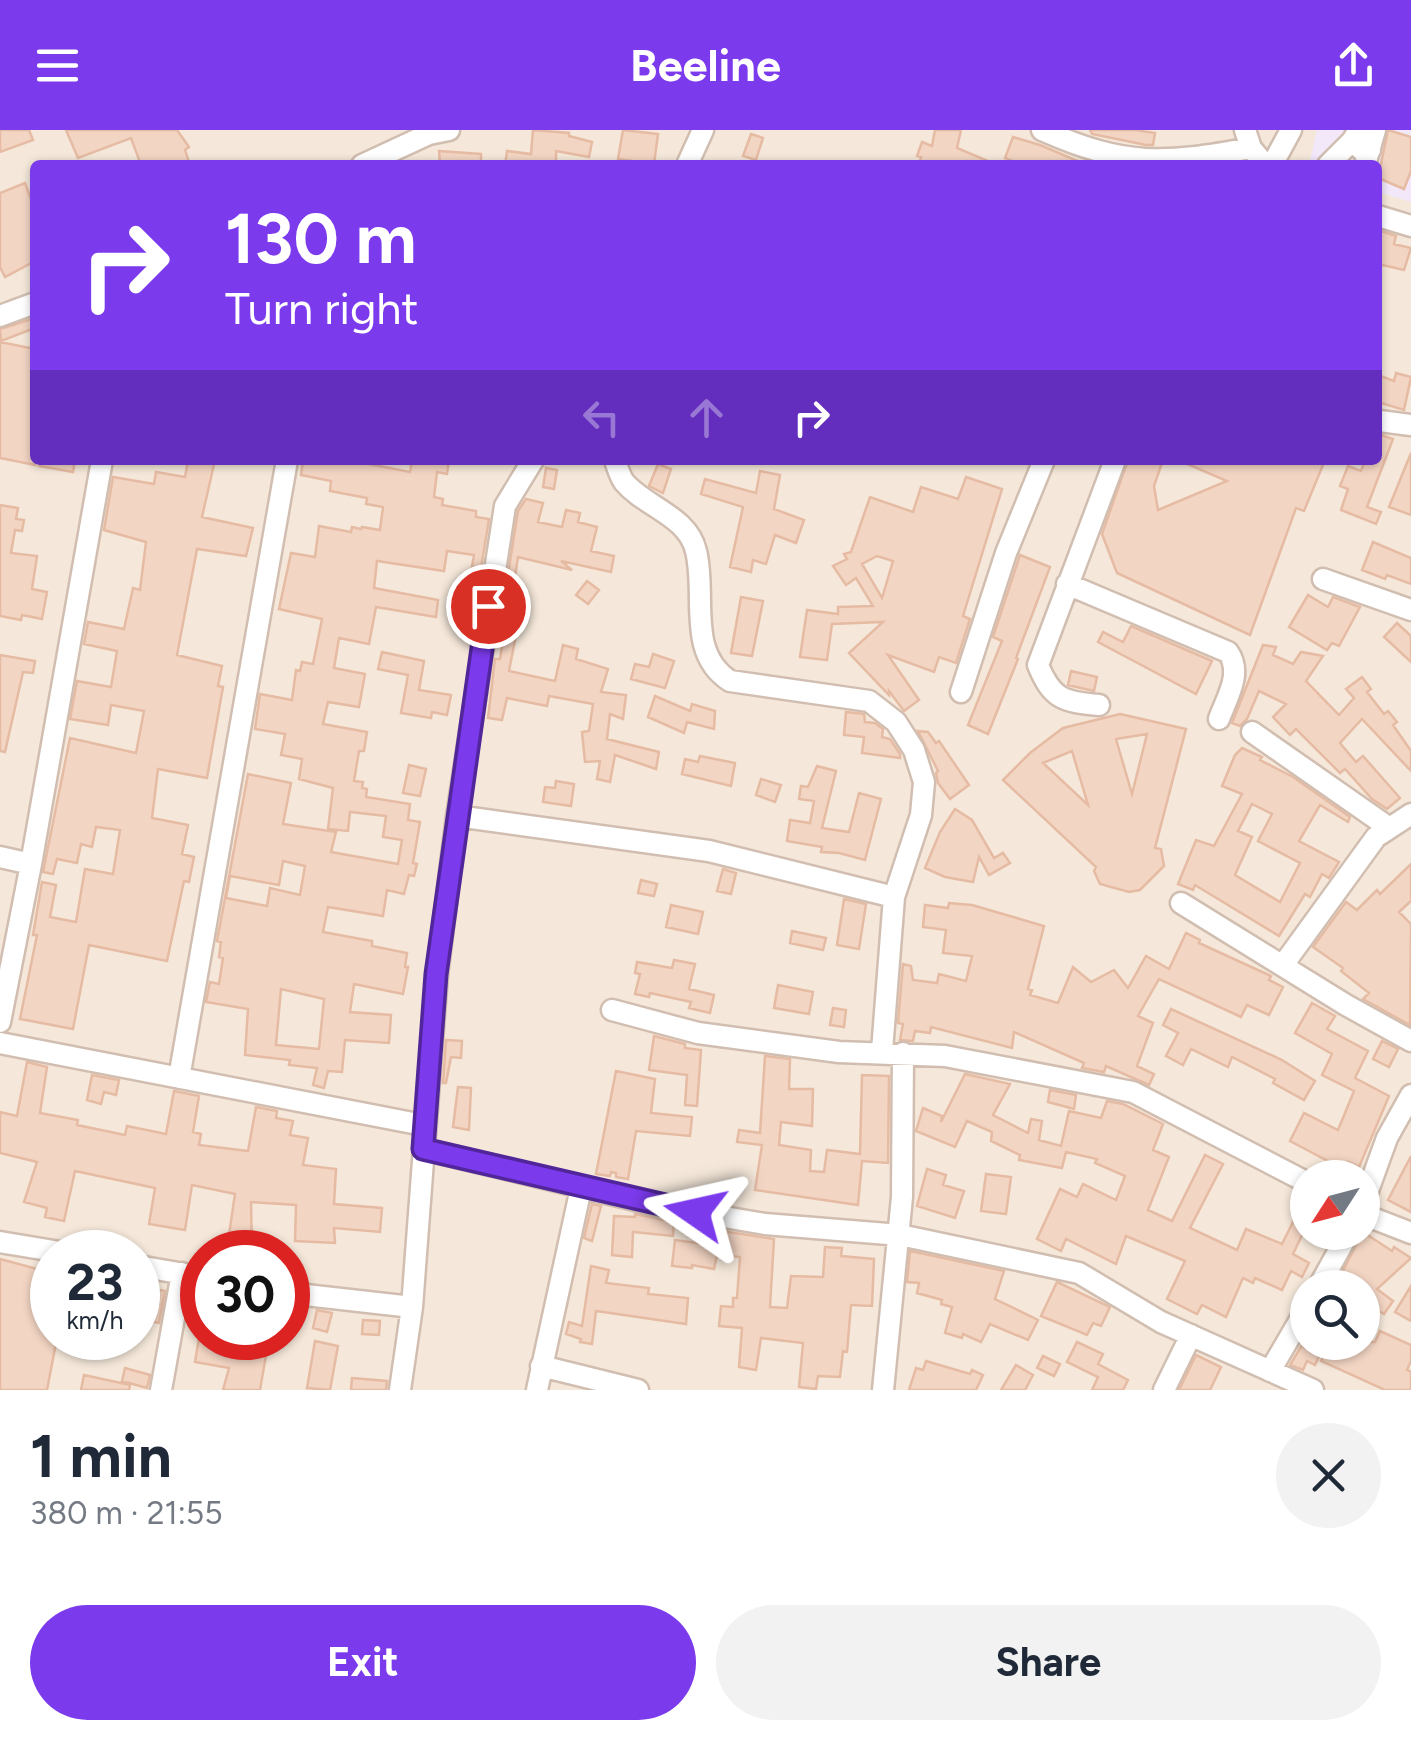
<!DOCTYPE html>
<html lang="en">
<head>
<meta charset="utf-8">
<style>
	:root { --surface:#fff; --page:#f2f2f3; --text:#1f2937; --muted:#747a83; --accent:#7c3aed }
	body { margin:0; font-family:Figtree,sans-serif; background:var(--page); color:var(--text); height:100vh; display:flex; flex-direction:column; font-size:38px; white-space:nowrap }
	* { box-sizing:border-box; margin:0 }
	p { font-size:32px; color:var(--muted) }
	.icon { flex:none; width:55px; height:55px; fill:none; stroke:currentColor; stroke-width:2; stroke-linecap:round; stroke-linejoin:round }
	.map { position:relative; height:1260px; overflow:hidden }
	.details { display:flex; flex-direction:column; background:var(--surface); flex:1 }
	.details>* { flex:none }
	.guide { position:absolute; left:30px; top:30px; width:1352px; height:305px; border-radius:10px; box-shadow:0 2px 8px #0004; background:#7c3aed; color:#fff; overflow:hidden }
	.needle { width:65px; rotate:234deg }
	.buttons { position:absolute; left:1290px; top:1030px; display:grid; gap:20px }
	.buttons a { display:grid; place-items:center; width:90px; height:90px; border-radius:50%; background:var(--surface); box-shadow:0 2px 8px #0004; font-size:50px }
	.speed { position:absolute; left:30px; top:1100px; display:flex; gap:20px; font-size:50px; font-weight:700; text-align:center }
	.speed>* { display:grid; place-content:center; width:130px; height:130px; border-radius:50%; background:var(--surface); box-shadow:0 2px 8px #0004; line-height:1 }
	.speed small { font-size:25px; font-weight:400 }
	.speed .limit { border:15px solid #d22; background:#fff; color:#111 }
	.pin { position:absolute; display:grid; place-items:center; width:85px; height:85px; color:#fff; margin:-42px; border:5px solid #fff; border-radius:50%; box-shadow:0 2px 10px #0007 }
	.me { position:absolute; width:110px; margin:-55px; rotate:281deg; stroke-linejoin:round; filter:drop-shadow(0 0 8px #0008) }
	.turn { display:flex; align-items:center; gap:35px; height:210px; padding:0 30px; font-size:45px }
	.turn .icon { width:130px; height:130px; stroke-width:2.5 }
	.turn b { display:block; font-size:70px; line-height:85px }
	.lanes { display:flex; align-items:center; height:95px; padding:0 30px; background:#0003; justify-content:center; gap:50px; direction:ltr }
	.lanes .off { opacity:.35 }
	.round { display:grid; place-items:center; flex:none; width:105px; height:105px; border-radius:52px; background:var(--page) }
	.head { display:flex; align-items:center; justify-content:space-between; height:170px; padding:0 30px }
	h1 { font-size:60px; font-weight:700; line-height:75px }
	.primary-button { display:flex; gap:20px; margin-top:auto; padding:20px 30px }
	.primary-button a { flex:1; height:115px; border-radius:60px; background:var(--accent); color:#fff; font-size:40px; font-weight:700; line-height:115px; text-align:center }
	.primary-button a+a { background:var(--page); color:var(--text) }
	header { display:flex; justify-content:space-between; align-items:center; height:130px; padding:0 30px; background:var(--accent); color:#fff; font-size:45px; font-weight:700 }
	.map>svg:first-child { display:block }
</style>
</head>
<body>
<header><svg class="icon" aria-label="menu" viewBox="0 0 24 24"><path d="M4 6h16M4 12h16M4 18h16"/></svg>Beeline<svg class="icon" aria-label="share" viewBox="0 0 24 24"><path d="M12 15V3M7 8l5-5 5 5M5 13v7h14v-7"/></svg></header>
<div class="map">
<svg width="1411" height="1260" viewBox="0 0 1411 1260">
	<rect width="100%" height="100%" fill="#fdf6ec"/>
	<path fill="#f5e8da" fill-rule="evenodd" d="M0,0H1411V1260H0ZM35,35H1378V330H35ZM1308,1048H1362V1102H1308ZM52,1122H138V1208H52ZM202,1122H288V1208H202ZM1308,1158H1362V1212H1308Z"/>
	<path fill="#f3e8fa" d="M1317,0H1411V72L1378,62V35H1309Z"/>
	<path fill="#f3d5c3" stroke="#e6bba3" stroke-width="2.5" fill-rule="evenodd" d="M0,0H29L33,10L0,22Z
		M66,0H177L189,17L185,20L190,35H141L131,8L78,28Z
		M533,0L569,3V6L592,12L589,27L556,21V35H505L507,21L531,24Z
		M623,0L658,4L654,34L618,29Z
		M935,0H961L957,18L997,35H919L921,27L917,26L922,12L932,16Z
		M1090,0H1135L1155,3L1153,15H1146L1092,4Z
		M1388,0L1411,7V41L1404,59L1378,48Z
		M751,4L763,8L756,30L743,26Z
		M1013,7L1040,15L1087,35H1016L1017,33L1005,28Z
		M439,21L481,24V35H440Z
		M25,53L35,80V131L5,147L0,137V63Z
		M1378,100L1396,106L1394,114L1411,118L1404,140L1378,134Z
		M35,188V198L1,211L0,199Z
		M0,212L35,219V335L0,328Z
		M1396,243L1411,247L1404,280L1378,272V245L1394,251Z
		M1378,304L1393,309L1367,377L1381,382L1376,394L1341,380L1348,359L1340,356L1348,336L1361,341L1365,330H1378Z
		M1411,323V385L1389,377Z
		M39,330H75L73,342L39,336Z
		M188,330H215L202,387L253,398L246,426L197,419L177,525L222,536L218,556L223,557L207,648L158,639L152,688L188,695L182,724L194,727L189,752L184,751L167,831L89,815L73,899L20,889L37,805H33L42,752L56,755L50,787L76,792L85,739L113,744L120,700L96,697L92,717L81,714L77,733L57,729L53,744L43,742L70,608L136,623L144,581L111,575L108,595L70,589L77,551L111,557L117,521L84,514L88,492L124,499L133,458L140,460L146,412L104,400L113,347L154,354L156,342L185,347Z
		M303,330H370L369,334L410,342L412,330H449L447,344L437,342L434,367L443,369L442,375L476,381V387L489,389L481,438L472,437L474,425L447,421L444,441L377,431L374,458L438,470L436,487L376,477L369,514L339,508L334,538L365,544L359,577L328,572L323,594L367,602L364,621H359L354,651L363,652L362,658L367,659L366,667L410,674L408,690L420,692L413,733L417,734L414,746L409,745L404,764L387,760L383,786L328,777L323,802L372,811V816L407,823L405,837H408L403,864L354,854L350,882L391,885L389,913L345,910L342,942L328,941L324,958L313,955L317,938L289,935L290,930L245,925L248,879L206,872L210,852L219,854L223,828L219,827L221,812L217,811L248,644L291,653L283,694L336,702L331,722L398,734L402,710L383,707L386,686L350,682L348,701L328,699L333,658L299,649L302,629L281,625L285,604L255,599L260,564L292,570L296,540L300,541L302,532L313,534L322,489L279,479L291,423L315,427L319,396L351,402L352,397L361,399L362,397L380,400L383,377L366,374L367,368L330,361L331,351L301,345ZM283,731L305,736L300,765L270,758L267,776L226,768L230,746L279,755ZM281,859L324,869L319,919L276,915Z
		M1128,330H1163L1154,356L1158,380L1227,351L1178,330H1325L1304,381L1296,378L1250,505L1117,443L1102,404Z
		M658,334L671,339L663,363L649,356Z
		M546,338L557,340L554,359L543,357Z
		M760,341L780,345L774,379L804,390L796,413L775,405L766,434L753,430L751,442L730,437L743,377L701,364L705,349L756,363Z
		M966,347L1002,359L963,486L970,489L956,533L939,527L934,542L888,525L919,570L904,581L889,561V565L849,523L883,492L832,494L827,530L800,527L807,480L838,484V477L873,476L856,448L846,455L833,436L847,429L844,424L851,422L870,367L913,382L921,357L958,369ZM877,426L893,431L882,468L862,434Z
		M526,369L543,373L538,392L562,397L566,380L580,383L578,392L597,397L591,421L614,426L611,442L561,431L572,440L518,427L515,446L508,444L518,381Z
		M0,375L18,378L16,389L24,390L22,401L15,400L11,423L37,426L32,459L47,462L42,489L22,485L21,490L0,486Z
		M1373,412L1411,428V454L1387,445L1385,449L1362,440Z
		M1020,425L1050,437L1016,528L1018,529L988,604L968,595L1002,511L993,507Z
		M587,451L599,460L588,474L576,465Z
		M1308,465L1328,477L1333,467L1360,477L1339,516L1332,513L1327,520L1289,497Z
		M741,467L763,471L752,526L731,523Z
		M1397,493L1411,506V532L1384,507Z
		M1131,496L1212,531L1196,564L1098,512L1103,502L1123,512Z
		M504,503L516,505L509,541L555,551L563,515L578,519L576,529L608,539L601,562L626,565L623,589L610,584L607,609L659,622L656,639L615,625L610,652L597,649L600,631L585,632L582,602L589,601L593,574L549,566L547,576L507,568L502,590L488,588L495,529H500Z
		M1263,515L1276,517L1273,525L1293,534L1301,522L1323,526L1306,551L1339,585L1354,568L1346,559L1362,547L1371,559L1367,562L1384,584L1388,581L1397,592L1393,595L1411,621V641L1362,589L1340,613L1356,632L1363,626L1400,668L1387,679L1372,669L1345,639L1340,643L1296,599L1290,605L1273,587L1286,574L1259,561L1247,589L1240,596L1232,593Z
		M382,522L424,531L419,560L451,565L447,585L432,582L431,588L401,583L408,545L378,539Z
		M653,524L674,531L665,558L631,549L635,534L649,537Z
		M0,525L35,531L33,543L23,542L5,622L0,621Z
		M1071,541L1097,547L1094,561L1068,555Z
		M655,566L690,581L692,574L715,581L714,599L687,592L684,603L648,587Z
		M846,582L864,584L865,592L875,593L883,599L882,607L890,609L900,624V628L862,623L864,607L844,605Z
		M1120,584L1186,599L1155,718L1161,719L1164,736L1140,760L1129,762L1100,754L1094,741L1096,737L1003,650L1030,623L1063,598ZM1147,604L1132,664L1116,609ZM1072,621L1088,675L1043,633Z
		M918,601L928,602L936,613L939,611L969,655L950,669L938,653L936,643L938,641Z
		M1242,618L1262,627L1260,630L1293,647L1350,687L1348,692L1320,675L1299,711L1339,732L1329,748L1322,744L1310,767L1305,764L1279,806L1195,755L1193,760L1178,754L1196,710L1214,716L1242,664L1222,656L1235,625ZM1252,674L1272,684L1258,711L1300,733L1280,772L1235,745L1252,707L1238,701Z
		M700,626L735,633L731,656L682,644L685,629L698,632Z
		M409,635L426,639L420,666L403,663Z
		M817,636L836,641L822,698L849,702L859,663L881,669L865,730L839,723L821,722L822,717L787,711L790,690L810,693L814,671L799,669L801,656L808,657Z
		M761,649L781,655L775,672L756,665Z
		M556,651L574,654L571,676L543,672L545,657L555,658Z
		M955,679L972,690L994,728L1003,723L1010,733L989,745L979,727L973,752L945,747L925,738L940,702Z
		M1411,734V771L1399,782L1411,794L1410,895L1363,869L1369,863L1341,841L1343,838L1313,817L1346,772L1357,780L1377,760L1380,764Z
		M723,739L736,743L731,764L717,761Z
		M641,750L657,754L654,766L638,763Z
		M844,769L866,774L859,819L837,815Z
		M949,773L972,775L1044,796L1028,859L1032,860L1030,865L1058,873L1073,837L1091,852L1114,840L1128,858L1146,826L1169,839L1186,803L1200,810L1199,813L1271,846L1269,850L1283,857L1269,885L1247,875L1241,887L1159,849L1138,886L1153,893L1137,936L1154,944L1149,955L1106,936L1104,942L1082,938L1084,933L1014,902L1012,918L931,897L930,903L915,901L913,911L900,910L903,894L898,893L903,834L911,836L913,850L937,853L939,844L966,851L972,826L943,823L946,800L923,797L925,775L948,778Z
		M671,775L703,782L698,804L666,797Z
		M792,801L826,808L823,820L790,813Z
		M674,830L695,834L689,859L714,865L710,883L689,878L691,872L650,863L649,867L635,864L640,844L635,843L637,832L672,838Z
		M778,855L813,862L809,884L774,878Z
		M1312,873L1335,886L1327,899L1368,921L1355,948L1389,966L1359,1037L1348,1032L1345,1040L1290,1011L1304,983L1338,1000L1354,961L1322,945L1332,924L1295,903Z
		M833,878L846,880L844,897L830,895Z
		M1171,879L1282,930L1315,951L1304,970L1273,953L1275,949L1232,927L1228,937L1191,919L1183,935L1166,926L1178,903L1163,895Z
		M654,906L685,914V918L701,920L697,976L685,975L687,945L649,940Z
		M446,910L462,911L461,928L451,927L446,953H443Z
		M1382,911L1398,919L1389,937L1373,929Z
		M765,926L790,929L789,959H813L812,996L781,992L779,1015L811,1020L810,1041L824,1042L827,1020L860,1024L862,945L889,946L888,1033L862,1031L858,1075L755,1060L762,1015L737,1012L739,1000L760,1003Z
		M27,932L47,937L40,983L78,990L77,995L125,1005L127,996L166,1004L174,961L199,966L193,1002L201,1004L199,1015L248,1021L256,977L277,981L276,988L293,991L290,1005L308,1008L303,1035L336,1039L334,1074L382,1078L380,1102L334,1098L335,1113L295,1111L296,1075L251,1072L252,1119L227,1118L235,1064L192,1055L185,1100L149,1094L155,1058L75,1041L64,1091L45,1087L47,1078L24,1072L37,1032L0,1023V982L17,986Z
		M616,941L655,949L651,983L692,987L690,1006L636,1001L628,1049L616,1047V1043L611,1042L610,1046L596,1044Z
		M965,944L1010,954L993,985L1028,1003L1031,989L1042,991L1039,1010L1061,1016L1069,981L1101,988L1107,971L1123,974L1163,994L1153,1020L1169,1027L1148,1080L1172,1091L1205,1025L1223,1034L1190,1098L1237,1120L1246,1099L1282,1114L1295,1088L1307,1095L1293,1124L1309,1133L1302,1147L1291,1141L1282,1160L1255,1148L1253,1153L1243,1148L1226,1187L1202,1175L1197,1184L1167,1169L1185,1131L1126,1106L1116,1134L1066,1109L1061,1121L1037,1109L1060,1059L1077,1067L1083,1054L1116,1070L1125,1046L1095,1033L1097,1029L1066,1022L1062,1038L1019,1030L1020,1025L991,1011L992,1002L967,991L955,1017L916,1001L923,978L942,986L941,992Z
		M92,945L119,950L116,965L104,962L101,974L87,970Z
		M458,957L471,958L469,1000L453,997Z
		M1050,960L1076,965L1074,979L1048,972Z
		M1411,1026V1082L1388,1070Z
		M927,1039L946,1045L943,1055L964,1061L955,1088L917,1076Z
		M986,1044L1011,1047L1006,1084L981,1081Z
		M592,1074L601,1076L592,1111L584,1108Z
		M635,1084L674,1092L673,1106L633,1102L632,1127L612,1125L614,1086L635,1087Z
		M722,1101L774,1109L770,1177L787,1178L791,1146L823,1147L825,1117L842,1118L841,1126L874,1129L872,1176L851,1175L847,1222L843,1221L840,1247L818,1246L816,1259L799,1257L803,1213L761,1208L756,1240L739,1237L742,1198L719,1196L721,1176L733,1177V1168H737L740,1127L721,1125Z
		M1363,1102L1392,1121L1394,1117L1411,1128L1377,1159L1393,1171L1384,1184L1362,1171V1158H1334Z
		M675,1110L719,1116L714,1139L692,1135V1138L672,1136Z
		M910,1121L1004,1141L995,1169L1038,1190L1028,1210L990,1194L981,1212L963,1204L962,1208L945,1203L952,1177L941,1174L942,1170L917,1163L919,1153L907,1152Z
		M0,1129L52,1143V1208H57L47,1260H0Z
		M591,1136L609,1140L606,1153L649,1158L648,1164L688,1168L686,1194L596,1181L592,1214L580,1212L581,1209L566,1204L569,1192L582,1196Z
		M1057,1152L1110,1177L1101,1196L1093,1193L1087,1205L1041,1186Z
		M1411,1156V1191L1395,1182Z
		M145,1157L165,1161L159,1193L139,1189Z
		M317,1180L332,1183L327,1202L313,1198Z
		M363,1190L380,1191L379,1205L362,1204Z
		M1380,1201L1411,1215V1231L1407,1240L1411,1242V1260H1385L1321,1231L1331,1212H1375Z
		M1308,1205L1304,1217L1320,1224L1315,1235L1307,1231L1303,1240L1290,1235Z
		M199,1208L230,1214L231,1208H269L260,1260H223L229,1238L195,1232Z
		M315,1211L338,1216L330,1260L307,1258Z
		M1077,1212L1103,1224L1098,1234L1128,1250L1123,1260H1092L1098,1247L1067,1232Z
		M1196,1225L1221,1237L1210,1260H1179Z
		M1043,1226L1060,1234L1054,1246L1037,1238Z
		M926,1231L970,1244L972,1240L983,1245L976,1260H909L916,1238L923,1240Z
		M1016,1235L1033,1245L1025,1260H1001Z
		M125,1238L150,1245L147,1258L122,1251Z
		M84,1245L130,1255L129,1260H81Z
		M352,1248L387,1251L386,1260H351Z"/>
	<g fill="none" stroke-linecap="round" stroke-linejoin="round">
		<defs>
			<path id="minor" d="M1042,0C1126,37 1163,34 1251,18
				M1245,0L1251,18L1265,35
				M1359,0L1352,11L1364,22L1370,20
				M362,35L429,4L449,0
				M687,35L703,0
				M1272,35L1291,0
				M1328,35L1352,11
				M1365,35L1375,0
				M1378,86L1411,96
				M0,186L35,173
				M1380,291L1411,295
				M615,330C617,337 620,346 624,352C645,377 688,386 696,421C707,465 686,523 730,551L869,571L896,592L914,620L924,652L921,685L894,767L882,921
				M1323,449L1411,480
				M1067,454L1228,522C1243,543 1227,567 1219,589
				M961,562L1006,423L1044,330
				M1099,575C1063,572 1052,569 1038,535L1115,330
				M1252,602L1388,697
				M457,686L709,721L894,767
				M0,727L31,734
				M1181,773L1346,875L1411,911
				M1283,835L1376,707L1411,684
				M612,880L698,903L839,922L945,926L1133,962L1308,1053
				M0,892L31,734L102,330
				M0,913L423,995
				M179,948L287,330
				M423,1019L660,1076L765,1094L900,1105L1079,1143L1161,1192L1313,1260
				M1362,1077L1387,1008L1411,965
				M1362,1084L1411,1103
				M0,1112L60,1122
				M138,1136L202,1147
				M1318,1158L1349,1102
				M288,1163L412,1177
				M541,1236L638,1260
				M1270,1241L1308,1176
				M161,1260L182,1143
				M400,1260L412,1177L437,845L457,686L505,376L533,330
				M537,1260L581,1058
				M883,1260L902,1067L903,923
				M1164,1260L1191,1205"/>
		</defs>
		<use href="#minor" stroke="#d1beb0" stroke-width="25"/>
		<use href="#minor" stroke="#fff" stroke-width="20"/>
	</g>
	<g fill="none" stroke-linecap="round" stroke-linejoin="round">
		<defs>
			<path id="route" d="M488,476L436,844L423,1019L695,1082"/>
		</defs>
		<use href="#route" stroke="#51269a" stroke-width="25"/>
		<use href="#route" stroke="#7c3aed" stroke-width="18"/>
	</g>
</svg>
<div class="buttons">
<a><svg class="needle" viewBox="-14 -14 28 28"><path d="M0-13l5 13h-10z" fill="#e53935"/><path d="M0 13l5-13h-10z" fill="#747a83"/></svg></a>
<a><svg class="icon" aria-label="search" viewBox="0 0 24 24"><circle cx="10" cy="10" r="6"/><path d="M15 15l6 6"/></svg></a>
</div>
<div class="speed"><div>23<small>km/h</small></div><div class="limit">30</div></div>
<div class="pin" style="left:488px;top:476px;background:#d93025"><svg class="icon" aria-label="arrive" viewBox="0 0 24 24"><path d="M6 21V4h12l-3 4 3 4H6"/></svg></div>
<svg class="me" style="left:695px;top:1082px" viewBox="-20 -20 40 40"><path d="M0-17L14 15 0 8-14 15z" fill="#7c3aed" stroke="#fff" stroke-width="4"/></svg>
<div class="guide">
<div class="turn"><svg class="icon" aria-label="right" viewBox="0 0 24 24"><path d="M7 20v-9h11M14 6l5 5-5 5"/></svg><div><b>130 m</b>Turn right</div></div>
<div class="lanes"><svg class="icon off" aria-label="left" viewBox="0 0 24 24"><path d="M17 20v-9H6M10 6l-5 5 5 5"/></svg><svg class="icon off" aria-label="ahead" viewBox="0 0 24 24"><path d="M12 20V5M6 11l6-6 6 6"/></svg><svg class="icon" aria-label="right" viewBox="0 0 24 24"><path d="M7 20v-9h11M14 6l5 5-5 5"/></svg></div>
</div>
</div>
<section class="details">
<div class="head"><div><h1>1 min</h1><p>380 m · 21:55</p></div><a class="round"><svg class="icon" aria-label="close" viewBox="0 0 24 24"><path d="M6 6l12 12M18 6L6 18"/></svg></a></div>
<div class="primary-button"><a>Exit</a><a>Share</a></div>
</section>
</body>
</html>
